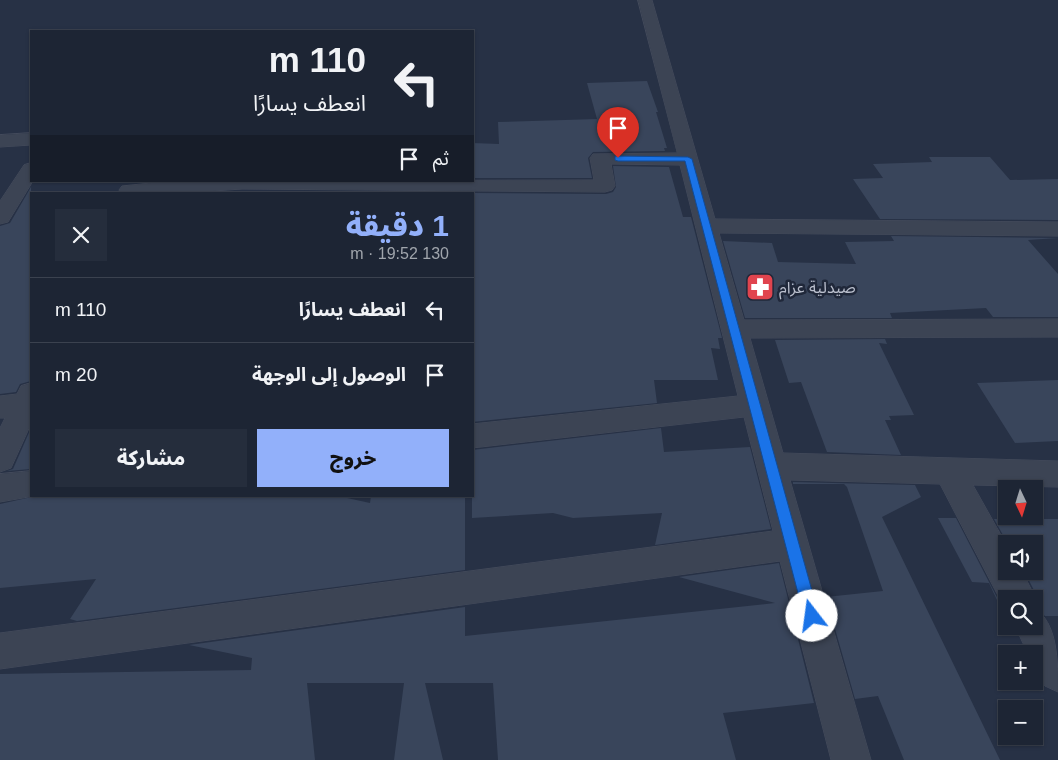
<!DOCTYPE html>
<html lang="ar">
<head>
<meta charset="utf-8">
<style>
	:root { --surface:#1d2534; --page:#252d3c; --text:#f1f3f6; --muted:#a0a5ac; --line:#3b424f; --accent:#92b0fa }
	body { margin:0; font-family:Helvetica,"Noto Sans Arabic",sans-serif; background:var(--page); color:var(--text); direction:rtl; height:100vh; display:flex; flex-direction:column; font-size:19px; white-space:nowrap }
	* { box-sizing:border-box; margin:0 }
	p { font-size:16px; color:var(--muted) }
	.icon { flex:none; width:28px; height:28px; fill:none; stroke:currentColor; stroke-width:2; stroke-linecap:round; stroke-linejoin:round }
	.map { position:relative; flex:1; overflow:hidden; direction:ltr }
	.drawer { position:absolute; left:30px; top:192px; width:444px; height:305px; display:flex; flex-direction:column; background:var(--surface); border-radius:0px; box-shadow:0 1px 4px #0004,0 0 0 1px var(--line); direction:rtl }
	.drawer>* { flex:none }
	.banner { position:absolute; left:30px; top:30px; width:444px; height:152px; border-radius:0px; box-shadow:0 1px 4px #0004,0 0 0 1px var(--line); direction:rtl; background:#1d2534; color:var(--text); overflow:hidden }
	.needle { width:32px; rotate:176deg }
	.fabs { position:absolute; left:998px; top:480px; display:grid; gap:10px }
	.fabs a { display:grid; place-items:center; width:45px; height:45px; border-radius:0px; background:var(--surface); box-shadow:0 1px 4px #0004,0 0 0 1px var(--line); font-size:25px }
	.pin { position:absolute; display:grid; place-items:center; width:42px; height:42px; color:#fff; margin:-51px -21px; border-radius:50% 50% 50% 0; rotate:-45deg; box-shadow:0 0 5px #0007 }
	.pin .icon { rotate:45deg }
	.me { position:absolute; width:55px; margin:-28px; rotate:345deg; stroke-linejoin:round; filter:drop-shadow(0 0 4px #0008) }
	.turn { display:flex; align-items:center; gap:18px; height:105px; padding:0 25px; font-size:22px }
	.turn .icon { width:65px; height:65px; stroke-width:2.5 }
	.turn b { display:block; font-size:35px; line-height:42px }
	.then { display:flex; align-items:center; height:48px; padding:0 25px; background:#0003; gap:10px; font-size:19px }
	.round { display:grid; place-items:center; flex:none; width:52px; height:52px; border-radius:0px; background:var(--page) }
	.summary { display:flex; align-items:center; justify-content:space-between; height:85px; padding:0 25px }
	h1 { font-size:30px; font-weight:800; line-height:38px; color:var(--accent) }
	.action { display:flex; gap:10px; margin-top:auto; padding:10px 25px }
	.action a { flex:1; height:58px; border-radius:0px; background:var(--accent); color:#111; font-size:20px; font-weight:800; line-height:58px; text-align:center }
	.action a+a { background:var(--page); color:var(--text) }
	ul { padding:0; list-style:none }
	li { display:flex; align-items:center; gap:15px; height:65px; padding:0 25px; border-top:1px solid var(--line) }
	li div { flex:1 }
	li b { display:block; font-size:19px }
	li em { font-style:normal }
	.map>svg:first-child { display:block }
</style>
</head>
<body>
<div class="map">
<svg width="1058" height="760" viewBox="0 0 1058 760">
	<rect width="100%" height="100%" fill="#273145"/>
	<path fill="#39455b" d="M647,81L658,112H656L667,148H664L665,151L593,152L588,158L592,178H472V143L499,144L498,122L597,119L587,83Z
		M929,157H990L1010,180L1058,179V220L880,219L853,179L883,178L873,164L932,162Z
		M613,166L669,167L683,217H691L722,338H718L720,349L711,348L718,380H654L657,403L472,422V193L606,194L613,192L616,187Z
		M31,187V381L20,384L16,392L0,394V226L10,223Z
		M891,236L1058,238L1028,240L1058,274V317H993L986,308L890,313L892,318H745L723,241L772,243L778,262L856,264L845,242L894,241Z
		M885,339L887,344L879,343L914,415L889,416L891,420H885L901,455L827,452L801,382L789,383L775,340H772Z
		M1058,380V441L1015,443L977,383Z
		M31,428V469L7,471L13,469Z
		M661,428L664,452L750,447L771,529L655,545L662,513L573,518L553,513L472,518V450Z
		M793,482L915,485L921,497L882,517L1000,760H904L878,696L855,699L826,597L883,591L847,487L844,484H793Z
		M36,496H338L370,503L371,496H465V570L77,621L70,619L96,579L0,588V504Z
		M938,518H956L1006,615H1004L989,583L972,582Z
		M994,519H1058V616H1045L1034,606L1038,598L1024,571H1034V544H1008Z
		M779,563L814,703L723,713L736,760H498L493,683H425L443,760H394L404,683H307L315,760H0V674L251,670L252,658L189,645L465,607V636L775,603L679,577Z"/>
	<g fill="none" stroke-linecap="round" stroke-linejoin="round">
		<defs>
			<path id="street" d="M638,0H652L715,219L1058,222V236L719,233L744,320L1058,319V337L750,338L783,453L1058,461V487L973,485L1006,544V571H1022L1036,599L1034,603V599H1006V611L940,484L790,480L871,760H831L780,561L0,669V633L773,531L744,417L472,448V424L738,396L680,165L611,164L615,186L612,190L605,192L242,189L169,194H121L119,190L122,186L170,181L594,180L590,158L593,154L677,153Z
				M31,133V145L0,147V135Z
				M31,163V181H33L8,222L0,224V201L24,165Z
				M31,383V424L11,468L0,472V428L5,418H0V396L17,394L21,386Z
				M31,471V496H34L0,502V474Z
				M1034,608C1058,622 1058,662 1058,692L1045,686L1034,665V654H1028L1015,626H1034Z"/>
		</defs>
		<use href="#street" stroke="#454c5d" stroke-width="1"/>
		<use href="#street" fill="#3c4454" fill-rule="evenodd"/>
	</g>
	<path fill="#1a73e8" stroke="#114b97" d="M615,156L688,157L692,159L819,616L817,621L812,624L807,621L804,616L685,161H618L615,160Z"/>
	<defs>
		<symbol id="pharmacy-square" viewBox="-11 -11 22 22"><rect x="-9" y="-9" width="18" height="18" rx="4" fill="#e0444e" stroke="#20283a"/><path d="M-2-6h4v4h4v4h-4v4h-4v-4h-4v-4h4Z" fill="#fff"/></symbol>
	</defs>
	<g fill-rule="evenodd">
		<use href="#pharmacy-square" x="744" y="271" width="32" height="32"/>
	</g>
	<g text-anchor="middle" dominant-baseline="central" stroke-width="5" stroke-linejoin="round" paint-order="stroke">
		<g font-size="16" fill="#babfcd" stroke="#20283a" text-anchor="start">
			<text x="779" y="287">صيدلية عزام</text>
		</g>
	</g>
</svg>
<div class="fabs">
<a><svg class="needle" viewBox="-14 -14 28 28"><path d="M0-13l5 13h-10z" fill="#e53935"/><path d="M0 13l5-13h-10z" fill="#a0a5ac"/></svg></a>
<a><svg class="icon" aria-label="sound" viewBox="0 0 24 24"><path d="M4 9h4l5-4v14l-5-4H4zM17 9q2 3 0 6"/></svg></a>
<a><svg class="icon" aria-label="search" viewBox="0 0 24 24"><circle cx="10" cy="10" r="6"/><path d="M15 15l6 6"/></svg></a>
<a>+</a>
<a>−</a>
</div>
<div class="pin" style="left:618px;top:158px;background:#d93025"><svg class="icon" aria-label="arrive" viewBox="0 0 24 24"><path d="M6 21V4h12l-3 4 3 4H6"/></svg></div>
<svg class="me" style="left:812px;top:616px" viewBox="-20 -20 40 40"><circle r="19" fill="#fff"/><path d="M0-13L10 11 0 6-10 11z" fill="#1a73e8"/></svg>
<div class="banner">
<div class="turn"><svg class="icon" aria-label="left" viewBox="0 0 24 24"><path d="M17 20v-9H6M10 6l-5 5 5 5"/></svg><div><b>110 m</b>انعطف يسارًا</div></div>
<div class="then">ثم<svg class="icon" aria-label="arrive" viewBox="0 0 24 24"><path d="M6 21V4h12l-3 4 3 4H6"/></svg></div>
</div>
<section class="drawer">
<div class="summary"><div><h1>1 دقيقة</h1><p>130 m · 19:52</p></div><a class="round"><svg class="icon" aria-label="close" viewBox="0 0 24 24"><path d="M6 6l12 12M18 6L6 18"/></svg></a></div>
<ul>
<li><svg class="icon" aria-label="left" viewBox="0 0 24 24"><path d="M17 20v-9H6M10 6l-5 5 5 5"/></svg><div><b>انعطف يسارًا</b></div><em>110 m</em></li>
<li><svg class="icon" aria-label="arrive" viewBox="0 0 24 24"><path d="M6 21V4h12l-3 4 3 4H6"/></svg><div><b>الوصول إلى الوجهة</b></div><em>20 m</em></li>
</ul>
<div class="action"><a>خروج</a><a>مشاركة</a></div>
</section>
</div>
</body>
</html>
